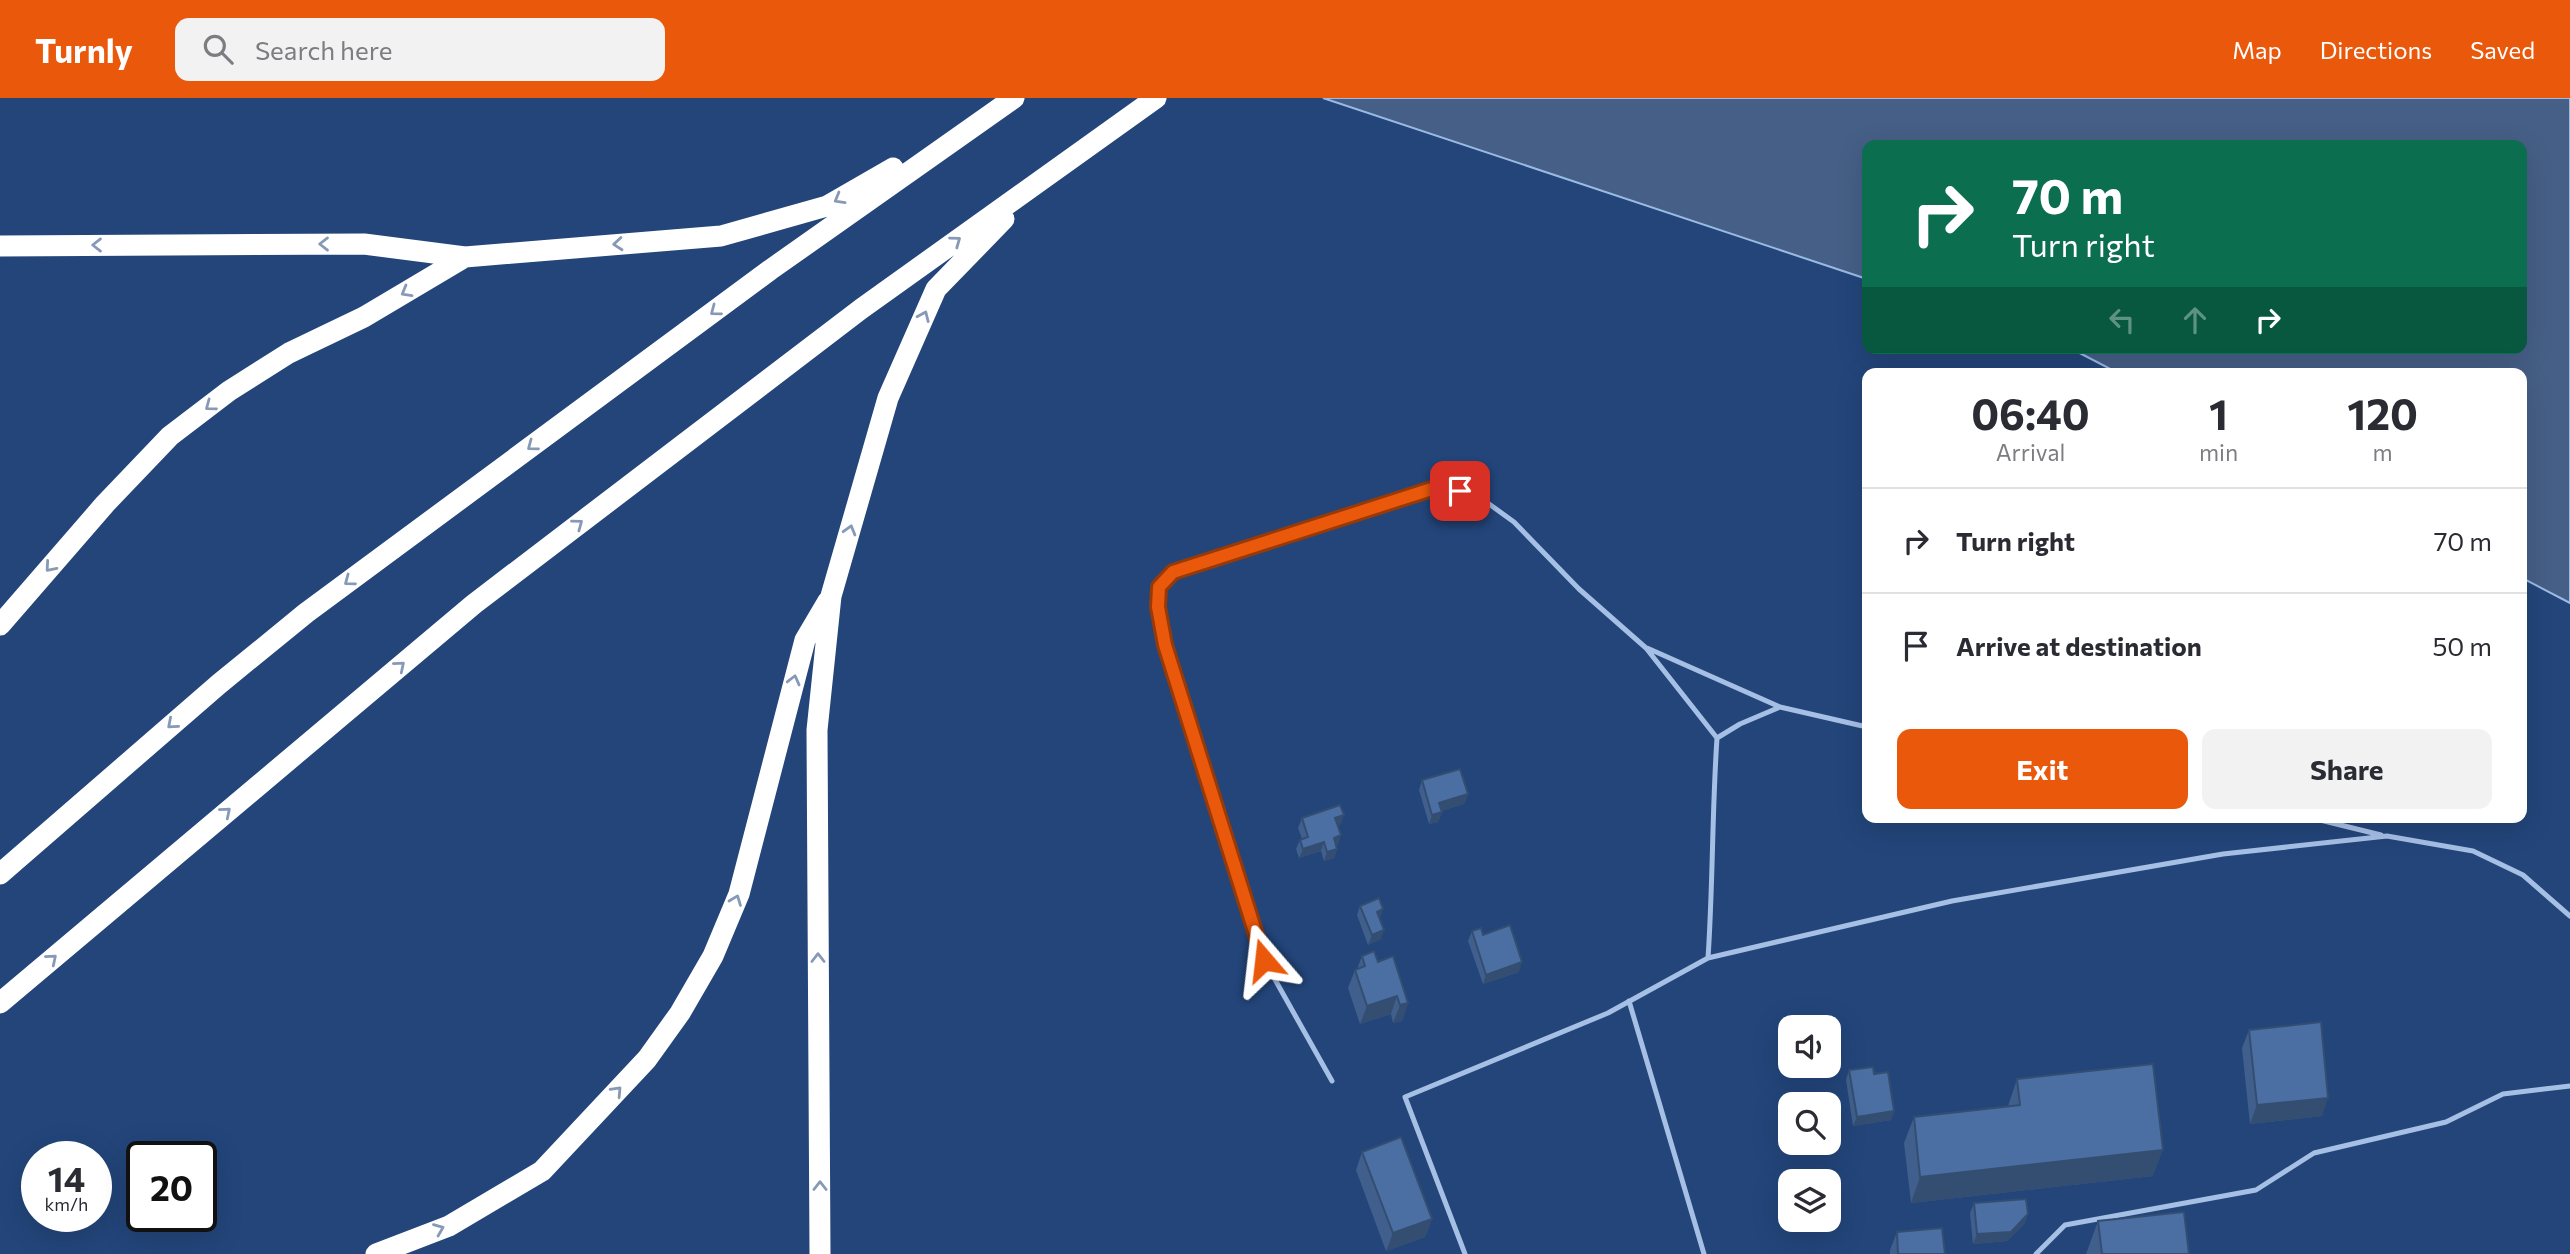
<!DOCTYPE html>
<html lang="en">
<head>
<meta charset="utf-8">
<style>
	:root { --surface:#fff; --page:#f2f2f3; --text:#2b2b33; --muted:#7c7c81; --line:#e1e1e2; --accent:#ea580c }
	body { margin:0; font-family:Commissioner,sans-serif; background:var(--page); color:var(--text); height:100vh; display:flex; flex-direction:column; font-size:26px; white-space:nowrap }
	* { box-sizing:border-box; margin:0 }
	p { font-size:23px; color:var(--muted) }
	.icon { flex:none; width:38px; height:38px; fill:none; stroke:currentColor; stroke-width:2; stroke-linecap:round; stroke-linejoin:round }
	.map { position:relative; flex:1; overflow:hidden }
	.side { position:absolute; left:1862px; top:270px; width:665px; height:455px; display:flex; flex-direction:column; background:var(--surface); border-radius:14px; box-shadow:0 7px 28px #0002 }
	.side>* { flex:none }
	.top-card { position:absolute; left:1862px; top:42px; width:665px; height:214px; border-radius:14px; box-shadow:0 7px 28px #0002; background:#0b6e4f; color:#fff; overflow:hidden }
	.tools { position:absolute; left:1778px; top:917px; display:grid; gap:14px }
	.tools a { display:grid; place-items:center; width:63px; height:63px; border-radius:14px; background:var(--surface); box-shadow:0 7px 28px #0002; font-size:35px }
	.speed { position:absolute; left:21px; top:1043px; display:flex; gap:14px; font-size:35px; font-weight:700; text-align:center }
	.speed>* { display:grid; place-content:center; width:91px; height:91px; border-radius:50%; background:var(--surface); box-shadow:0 7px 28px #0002; line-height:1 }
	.speed small { font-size:18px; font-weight:400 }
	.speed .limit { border:4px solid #111; border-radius:10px; background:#fff; color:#111 }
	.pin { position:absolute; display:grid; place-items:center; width:60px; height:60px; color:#fff; margin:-30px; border-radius:14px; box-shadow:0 4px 10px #0006 }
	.me { position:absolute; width:77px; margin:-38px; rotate:343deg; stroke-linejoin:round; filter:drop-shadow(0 0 5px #0008) }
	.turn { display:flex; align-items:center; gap:24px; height:147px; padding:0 35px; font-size:32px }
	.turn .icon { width:91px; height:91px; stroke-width:2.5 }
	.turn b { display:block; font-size:49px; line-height:60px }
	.lanes { display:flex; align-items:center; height:66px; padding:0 35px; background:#0003; justify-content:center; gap:35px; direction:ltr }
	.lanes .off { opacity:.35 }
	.eta { display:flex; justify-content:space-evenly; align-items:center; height:119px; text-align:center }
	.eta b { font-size:42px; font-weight:700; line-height:49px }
	.button { display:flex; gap:14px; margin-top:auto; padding:14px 35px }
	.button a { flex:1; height:80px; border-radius:14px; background:var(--accent); color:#fff; font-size:28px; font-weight:700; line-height:80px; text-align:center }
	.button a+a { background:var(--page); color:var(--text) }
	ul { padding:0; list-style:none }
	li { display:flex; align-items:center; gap:21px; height:105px; padding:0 35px; border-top:2px solid var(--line) }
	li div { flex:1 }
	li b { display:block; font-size:26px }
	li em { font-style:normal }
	header { display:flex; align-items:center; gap:42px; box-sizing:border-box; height:98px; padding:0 35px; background:var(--accent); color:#fff }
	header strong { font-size:33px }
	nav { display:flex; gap:38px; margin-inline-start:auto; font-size:24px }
	.search { width:490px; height:63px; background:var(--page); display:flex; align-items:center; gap:18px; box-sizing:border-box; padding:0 24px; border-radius:14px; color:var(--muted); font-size:26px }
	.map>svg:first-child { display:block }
</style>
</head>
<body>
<header>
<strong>Turnly</strong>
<div class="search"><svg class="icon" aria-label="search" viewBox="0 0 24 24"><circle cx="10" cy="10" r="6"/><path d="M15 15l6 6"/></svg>Search here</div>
<nav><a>Map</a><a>Directions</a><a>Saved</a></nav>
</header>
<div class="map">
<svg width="2570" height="1156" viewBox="0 0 2570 1156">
	<rect width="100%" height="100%" fill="#23457a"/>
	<path fill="#465f86" stroke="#9abae6" stroke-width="2" d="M1323,0H2570V505L2522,480V275H2118L2070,250H2522V47H1867V181Z"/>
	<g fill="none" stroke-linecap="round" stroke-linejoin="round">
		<path stroke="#a6bfe5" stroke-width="5" d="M1647,550L1780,609L1867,629
			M1717,640L1740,626L1780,609
			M2308,719L2381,737
			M1629,903L1704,1156
			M1332,983L1264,862L1165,547L1158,509L1159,489L1173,474L1441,388L1478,398L1514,424L1579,491L1646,550L1717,640C1712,713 1713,787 1708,860
			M1465,1156L1405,999L1608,915L1708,860L1952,803L2223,756L2387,738L2473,753L2523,777L2570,818
			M2036,1156L2065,1127L2256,1092L2314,1055L2446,1024L2503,996L2570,988"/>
		<path stroke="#fff" stroke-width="21" d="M0,148L364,146L465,159L721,138L827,108L893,70
			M0,527L105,406L170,338L229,293L289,255L364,219L465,159
			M0,776L219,586L306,515L770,172L1014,0
			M0,905L474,506L861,211L1156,0
			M376,1156L449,1128L542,1073L647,961L680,915L713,858L739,796L805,542L828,503
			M820,1156L817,632L831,498L888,300L936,191L1004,121"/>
	</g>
	<path fill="#405f8c" d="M1422,682L1468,696L1464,706L1441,713L1442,714L1438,724L1429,726L1419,692Z
		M1302,720L1341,726L1338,727V747H1336L1337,751L1334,760L1324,763L1321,753L1299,760L1296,751L1300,742L1302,741L1298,730Z
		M1360,808L1383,811L1379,821L1381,841L1368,847L1357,817Z
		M1472,833L1483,837L1519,874L1483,886L1468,843Z
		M1362,858L1378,864L1408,905L1402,923L1393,925L1391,916L1360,926L1348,890L1355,872L1357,871Z
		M2249,932L2322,1018L2250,1026L2242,950Z
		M1849,972L1874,976L1894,1013L1891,1022L1853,1028L1846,982Z
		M2017,981L2153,1078L1911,1105L1904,1045L1914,1019L2008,1008Z
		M1362,1054L1432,1121L1425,1139L1386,1153L1356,1072Z
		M1974,1105L2028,1116L2024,1126L2007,1143L1973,1146L1970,1115Z
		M2098,1123L2189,1156H2086Z
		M1897,1134L1945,1156H1890V1152Z"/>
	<path fill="#344e72" d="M1468,696L1464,706L1435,715L1439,705Z
		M1442,714L1438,724L1429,726L1432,717Z
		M1344,717L1341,726L1332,729L1335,720Z
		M1341,737L1338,747L1330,750L1334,740Z
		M1324,744L1321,753L1299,760L1303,751Z
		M1337,751L1334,760L1324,763L1327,754Z
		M1383,811L1380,821L1373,824L1377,814Z
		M1384,832L1381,841L1368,847L1372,837Z
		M1522,864L1519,874L1483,886L1486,877Z
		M1397,898L1391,916L1360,926L1367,908Z
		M1408,905L1402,923L1393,925L1400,907Z
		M2328,1000L2322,1018L2250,1026L2257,1007Z
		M1894,1013L1891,1022L1853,1028L1857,1019Z
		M2163,1052L2153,1078L1911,1105L1920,1079Z
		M2028,1116L2024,1126L2007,1143L1973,1146L1977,1136Z
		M1432,1121L1425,1139L1386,1153L1393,1135Z"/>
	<path fill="#4b6fa3" stroke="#344e72" stroke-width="2" d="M1460,671L1468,696L1439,705L1442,714L1432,717L1422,682Z
		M1340,707L1344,717L1335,720L1341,737L1334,740L1337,751L1327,754L1324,744L1303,751L1300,742L1308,739L1302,720Z
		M1379,800L1383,811L1377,814L1384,832L1372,837L1360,808Z
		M1510,827L1522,864L1486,877L1472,833L1481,830L1483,837Z
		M1374,853L1378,864L1393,858L1408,905L1400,907L1397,898L1367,908L1355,872L1365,868L1362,858Z
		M2321,924L2328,1000L2257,1007L2249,932Z
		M2153,966L2163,1052L1920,1079L1914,1019L2020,1007L2017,981Z
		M1873,969L1874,976L1888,974L1894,1013L1857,1019L1849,972Z
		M1401,1039L1432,1121L1393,1135L1362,1054Z
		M2026,1101L2028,1116L2011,1134L1977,1136L1974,1105Z
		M2184,1114L2189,1156H2102L2098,1123Z
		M1942,1130L1945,1156H1898L1897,1134Z"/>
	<defs><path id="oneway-chevron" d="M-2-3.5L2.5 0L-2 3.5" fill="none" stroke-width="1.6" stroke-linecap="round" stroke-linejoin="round" transform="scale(1.75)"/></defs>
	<g stroke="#8699b6">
		<use href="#oneway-chevron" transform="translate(839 101) rotate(150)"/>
		<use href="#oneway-chevron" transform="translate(956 143) rotate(-36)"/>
		<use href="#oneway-chevron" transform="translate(324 146) rotate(180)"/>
		<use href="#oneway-chevron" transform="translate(618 146) rotate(175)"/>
		<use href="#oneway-chevron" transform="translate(97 147) rotate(180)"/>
		<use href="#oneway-chevron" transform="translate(406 194) rotate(150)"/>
		<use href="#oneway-chevron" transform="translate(715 213) rotate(143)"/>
		<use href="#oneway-chevron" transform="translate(924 218) rotate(-66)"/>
		<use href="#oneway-chevron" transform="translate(210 308) rotate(143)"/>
		<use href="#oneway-chevron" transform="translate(532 348) rotate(143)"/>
		<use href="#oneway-chevron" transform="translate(578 426) rotate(-37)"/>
		<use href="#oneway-chevron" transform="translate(850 432) rotate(-74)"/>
		<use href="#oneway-chevron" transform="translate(50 469) rotate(131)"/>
		<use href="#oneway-chevron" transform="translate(349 483) rotate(143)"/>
		<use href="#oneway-chevron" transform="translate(400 568) rotate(-40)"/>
		<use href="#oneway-chevron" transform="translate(794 582) rotate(-76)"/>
		<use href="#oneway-chevron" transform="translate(172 626) rotate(139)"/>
		<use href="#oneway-chevron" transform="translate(226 714) rotate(-40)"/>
		<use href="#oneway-chevron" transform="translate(736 802) rotate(-69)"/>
		<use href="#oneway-chevron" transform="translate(818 860) rotate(-90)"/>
		<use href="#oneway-chevron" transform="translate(52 861) rotate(-40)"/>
		<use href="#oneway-chevron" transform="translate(617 993) rotate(-47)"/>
		<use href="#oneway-chevron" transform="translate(820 1088) rotate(-90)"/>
		<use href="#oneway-chevron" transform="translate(439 1131) rotate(-22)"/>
	</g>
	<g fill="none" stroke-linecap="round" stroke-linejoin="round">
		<defs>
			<path id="route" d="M1264,862L1165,547L1158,509L1159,489L1173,474L1441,388L1460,393"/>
		</defs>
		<use href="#route" stroke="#983908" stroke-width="18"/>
		<use href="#route" stroke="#ea580c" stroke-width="12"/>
	</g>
</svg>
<div class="tools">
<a><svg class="icon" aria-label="sound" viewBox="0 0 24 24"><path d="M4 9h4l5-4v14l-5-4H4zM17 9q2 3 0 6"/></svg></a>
<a><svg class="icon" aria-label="search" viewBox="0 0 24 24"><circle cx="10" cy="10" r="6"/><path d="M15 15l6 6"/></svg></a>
<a><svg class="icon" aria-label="layers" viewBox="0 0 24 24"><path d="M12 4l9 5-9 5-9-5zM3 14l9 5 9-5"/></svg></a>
</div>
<div class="speed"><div>14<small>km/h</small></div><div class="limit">20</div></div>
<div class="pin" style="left:1460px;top:393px;background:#d93025"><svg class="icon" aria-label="arrive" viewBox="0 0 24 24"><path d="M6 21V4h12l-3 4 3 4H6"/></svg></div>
<svg class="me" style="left:1264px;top:862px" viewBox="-20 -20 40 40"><path d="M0-17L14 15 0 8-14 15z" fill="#ea580c" stroke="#fff" stroke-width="4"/></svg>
<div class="top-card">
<div class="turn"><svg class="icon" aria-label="right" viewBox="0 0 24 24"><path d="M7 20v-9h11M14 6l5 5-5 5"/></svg><div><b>70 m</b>Turn right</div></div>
<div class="lanes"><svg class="icon off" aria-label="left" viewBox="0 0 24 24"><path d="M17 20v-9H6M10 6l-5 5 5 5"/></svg><svg class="icon off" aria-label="ahead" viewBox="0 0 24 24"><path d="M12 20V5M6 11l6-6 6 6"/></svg><svg class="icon" aria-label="right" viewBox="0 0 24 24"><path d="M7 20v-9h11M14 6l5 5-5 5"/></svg></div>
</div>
<section class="side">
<div class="eta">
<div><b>06:40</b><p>Arrival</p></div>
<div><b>1</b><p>min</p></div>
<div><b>120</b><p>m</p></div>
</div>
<ul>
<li><svg class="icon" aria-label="right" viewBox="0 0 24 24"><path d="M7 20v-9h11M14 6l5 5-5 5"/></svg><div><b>Turn right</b></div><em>70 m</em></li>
<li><svg class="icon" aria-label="arrive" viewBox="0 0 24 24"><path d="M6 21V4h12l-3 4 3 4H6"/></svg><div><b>Arrive at destination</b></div><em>50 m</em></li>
</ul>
<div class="button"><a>Exit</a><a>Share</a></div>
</section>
</div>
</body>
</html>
